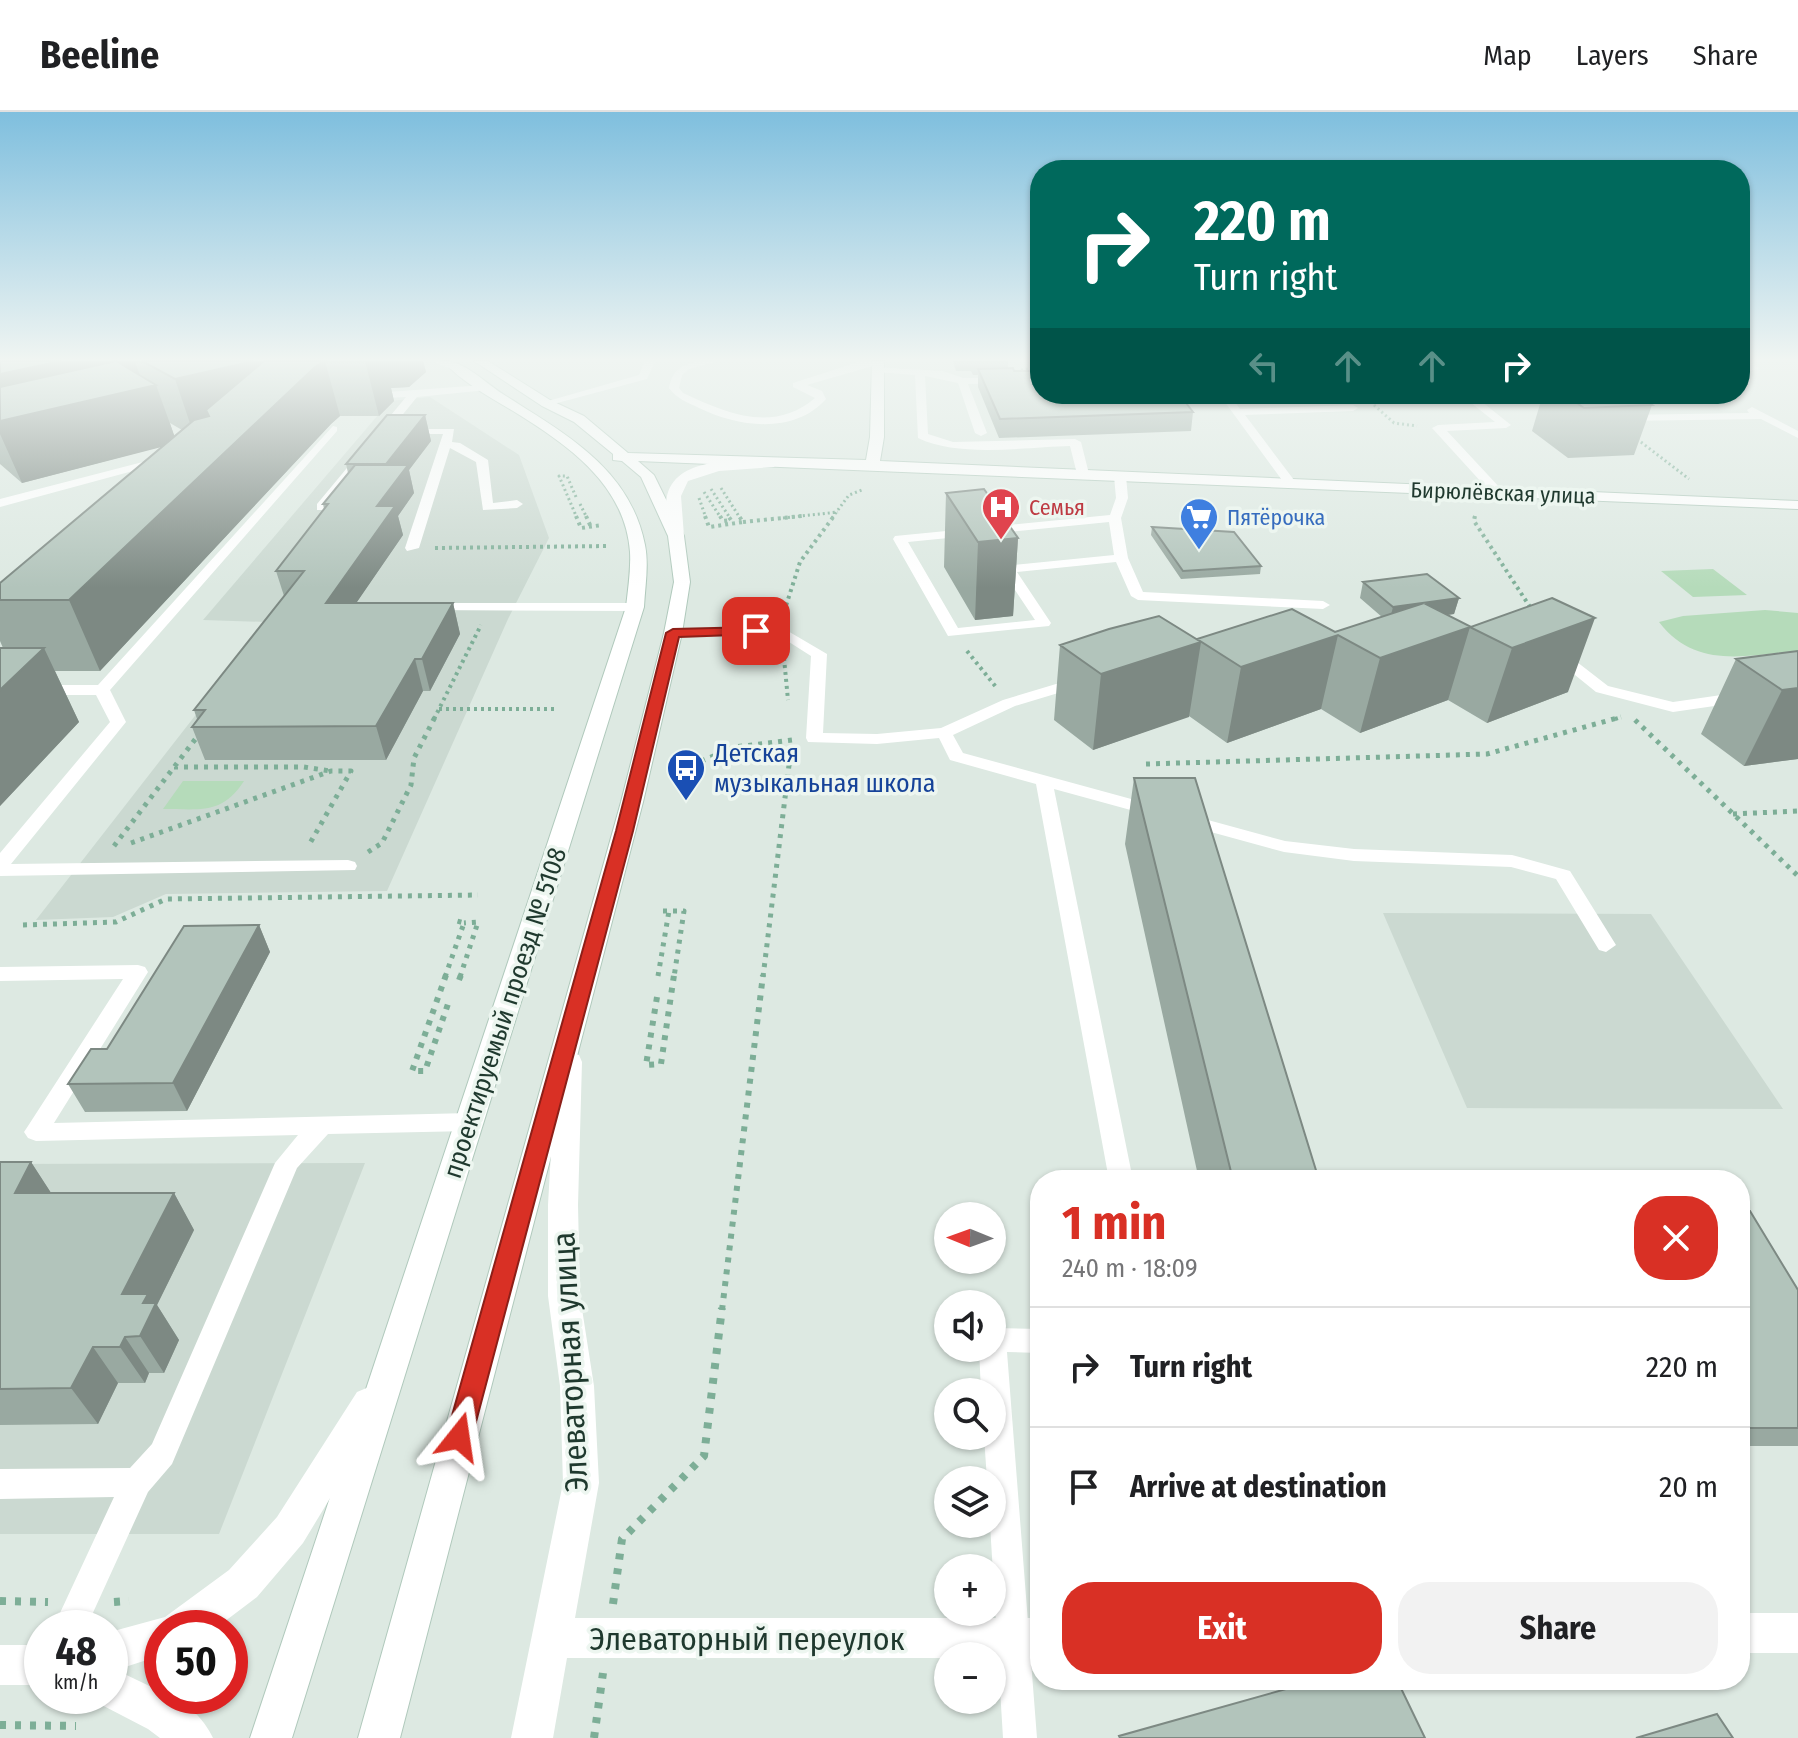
<!DOCTYPE html>
<html lang="en">
<head>
<meta charset="utf-8">
<style>
	:root { --surface:#fff; --page:#f2f2f2; --text:#202124; --muted:#757577; --line:#e0e0e0; --accent:#d93025 }
	body { margin:0; font-family:"Fira Sans Condensed",sans-serif; background:var(--page); color:var(--text); height:100vh; display:flex; flex-direction:column; font-size:30px; white-space:nowrap }
	* { box-sizing:border-box; margin:0 }
	p { font-size:26px; color:var(--muted) }
	.icon { flex:none; width:44px; height:44px; fill:none; stroke:currentColor; stroke-width:2; stroke-linecap:round; stroke-linejoin:round }
	.map { position:relative; flex:1; overflow:hidden }
	.side { position:absolute; left:1030px; top:1058px; width:720px; height:520px; display:flex; flex-direction:column; background:var(--surface); border-radius:32px; box-shadow:0 2px 6px #0004 }
	.side>* { flex:none }
	.hud { position:absolute; left:1030px; top:48px; width:720px; height:244px; border-radius:32px; box-shadow:0 2px 6px #0004; background:#00695c; color:#fff; overflow:hidden }
	.needle { width:52px; rotate:271deg }
	.controls { position:absolute; left:934px; top:1090px; display:grid; gap:16px }
	.controls a { display:grid; place-items:center; width:72px; height:72px; border-radius:50%; background:var(--surface); box-shadow:0 2px 6px #0004; font-size:40px }
	.speed { position:absolute; left:24px; top:1498px; display:flex; gap:16px; font-size:40px; font-weight:700; text-align:center }
	.speed>* { display:grid; place-content:center; width:104px; height:104px; border-radius:50%; background:var(--surface); box-shadow:0 2px 6px #0004; line-height:1 }
	.speed small { font-size:20px; font-weight:400 }
	.speed .limit { border:12px solid #d22; background:#fff; color:#111 }
	.pin { position:absolute; display:grid; place-items:center; width:68px; height:68px; color:#fff; margin:-34px; border-radius:16px; box-shadow:0 4px 12px #0006 }
	.me { position:absolute; width:88px; margin:-44px; rotate:15deg; stroke-linejoin:round; filter:drop-shadow(0 0 6px #0008) }
	.turn { display:flex; align-items:center; gap:28px; height:168px; padding:0 32px; font-size:36px }
	.turn .icon { width:104px; height:104px; stroke-width:2.5 }
	.turn b { display:block; font-size:56px; line-height:68px }
	.lanes { display:flex; align-items:center; height:76px; padding:0 32px; background:#0003; justify-content:center; gap:40px; direction:ltr }
	.lanes .off { opacity:.35 }
	.round { display:grid; place-items:center; flex:none; width:84px; height:84px; border-radius:32px; background:var(--page) }
	.summary { display:flex; align-items:center; justify-content:space-between; height:136px; padding:0 32px }
	h1 { font-size:48px; font-weight:700; line-height:60px; color:var(--accent) }
	.cta { display:flex; gap:16px; margin-top:auto; padding:16px 32px }
	.cta a { flex:1; height:92px; border-radius:32px; background:var(--accent); color:#fff; font-size:32px; font-weight:700; line-height:92px; text-align:center }
	.cta a+a { background:var(--page); color:var(--text) }
	ul { padding:0; list-style:none }
	li { display:flex; align-items:center; gap:24px; height:120px; padding:0 32px; border-top:2px solid var(--line) }
	li div { flex:1 }
	li b { display:block; font-size:30px }
	li em { font-style:normal }
	header { display:flex; align-items:center; gap:48px; box-sizing:border-box; height:112px; padding:0 40px; background:var(--surface); border-bottom:2px solid var(--line) }
	header strong { font-size:38px }
	nav { display:flex; gap:44px; margin-inline-start:auto; font-size:28px }
	.map>svg:first-child { display:block }
</style>
</head>
<body>
<header>
<strong>Beeline</strong>
<nav><a>Map</a><a>Layers</a><a>Share</a></nav>
</header>
<div class="map">
<svg width="1798" height="1626" viewBox="0 0 1798 1626">
	<rect width="100%" height="100%" fill="#dde9e2"/>
	<path fill="#cbd9d1" d="M430,285L519,343L549,426L508,507L387,779L166,782L113,805L36,808L268,510L203,508L390,289Z
		M1383,801L1651,802L1783,997L1467,996Z
		M365,1051L219,1422H0V1052Z"/>
	<path fill="#b5dbba" d="M1713,457L1747,483L1693,485L1661,459Z
		M1765,498L1798,501V539C1746,543 1696,558 1659,510L1683,504Z
		M183,669H244C222,703 200,697 163,697Z"/>
	<g fill="none" stroke-linecap="round" stroke-linejoin="round">
		<defs>
			<path id="secondary" d="M443,249C465,248 487,273 506,284C567,323 630,357 645,433C649,453 645,475 644,495L292,1626H250L626,495C628,477 631,458 630,440C625,371 566,332 513,299C489,285 462,270 443,249Z
				M474,249H488L550,288L584,304L628,341L866,348L870,325L872,249H884V325L880,349L1798,389V397L638,349L654,363L684,424L690,470L682,521L643,690L400,1626H358L621,690L664,521L674,470L668,424L641,365L622,349L613,348V342L574,310L542,294Z"/>
		</defs>
		<use href="#secondary" stroke="#b0c9bc" stroke-width="2"/>
		<path stroke="#7dae97" stroke-width="3" stroke-dasharray="2 3" stroke-linecap="butt" d="M1021,258L1040,255
			M1374,293L1394,311L1417,314
			M1637,327L1689,367
			M721,376L740,406
			M711,377L730,406
			M704,380L721,406
			M576,385L567,364H559L577,406
			M699,386L706,406
			M580,392L587,406
			M783,406L838,400
			M832,406L849,383L862,378
			M1474,406L1475,402"/>
		<path stroke="#7dae97" stroke-width="4" stroke-dasharray="3 4" stroke-linecap="butt" d="M576,404L581,416L602,413
			M586,404L591,415
			M705,404L709,415L743,410L739,404
			M720,404L723,409L731,408L728,404
			M1475,404L1474,409L1532,498
			M743,410L802,404
			M435,436L609,434
			M784,500L800,450L834,404
			M967,539L996,575
			M784,546L788,588
			M439,597H554
			M434,607L481,513
			M1615,607L1621,605"/>
		<path stroke="#7dae97" stroke-width="5" stroke-dasharray="4 6" stroke-linecap="butt" d="M1635,608L1798,764
			M1146,652L1487,642L1621,605
			M692,653L735,635L792,628
			M174,655H304L330,659
			M1733,702L1798,699
			M131,731L331,659H351L309,733
			M114,734L200,621
			M368,740L382,731L411,673L414,646L435,605
			M663,799H684L674,865
			M23,813L116,810L166,787L478,783
			M658,864L669,799
			M445,865L464,811L457,809
			M460,865L478,810L464,811
			M763,865L791,637"/>
		<path stroke="#7dae97" stroke-width="6" stroke-dasharray="5 7" stroke-linecap="butt" d="M446,863L412,959H425L449,889
			M459,868L461,863
			M657,885L646,953L661,952L674,863
			M722,1198L763,863"/>
		<path stroke="#7dae97" stroke-width="8" stroke-dasharray="6 9" stroke-linecap="butt" d="M0,1489L48,1490
			M114,1490L129,1489
			M613,1492L622,1427L704,1344L722,1196
			M0,1613L76,1614
			M594,1626L603,1561"/>
		<path fill="#fff" fill-rule="evenodd" d="M645,249H655L647,267L546,294L541,291L639,263Z
			M701,249H718L689,257L682,263L679,276L683,281C726,301 773,322 815,286L793,275V271L861,249L883,251L807,273L822,279L826,287C794,323 738,315 699,296C687,290 677,287 669,276C673,256 682,253 701,249Z
			M1740,249H1751L1759,257L1750,259Z
			M873,255L943,259L963,266H1007L1008,268L1003,271L968,272L987,321L981,324L975,321L958,271L925,264L928,322L953,330L1075,327L1081,330L1089,362L1083,366L1077,362L1070,334C1025,335 959,346 918,326L915,263L877,260L872,257Z
			M483,273L488,276L487,278L417,285L325,398H317V392L406,285L365,287L360,284L361,282Z
			M1219,282H1229L1240,297L1353,293L1358,296L1353,299L1245,303L1297,372L1291,376L1287,375Z
			M1460,282H1472L1511,313L1506,316L1447,319L1501,377V383H1493L1432,316L1438,313L1495,310Z
			M1752,295L1798,319V326L1761,307L1622,309L1617,306L1622,303L1749,301L1747,298Z
			M333,314L337,315V319L110,578L126,610L11,752L348,748L355,750L357,754L355,758L0,764V741L110,610L96,583H0V573H98Z
			M398,317H454L452,330L460,331L488,348L493,391L517,388L523,392L517,396L483,398L476,350L450,336L419,436L407,439L405,436L443,322H402L396,319Z
			M162,345L168,348L166,350L0,395V387Z
			M1120,360L1126,364L1128,386L1121,406L1128,446L1143,480L1323,489L1330,493L1323,497L1138,488L1131,484L1116,450L1017,460L1051,511L1049,514L948,524L893,427L895,424L1110,403L1116,386L1114,364ZM1109,410L1114,443L1003,454L1001,457L1035,508L958,516L908,430Z
			M427,491H635L642,495L635,499L422,498V492Z
			M781,515L827,542L823,621L877,622L941,616L1003,588L1076,566H1088V572L1015,594L953,623L963,641L1285,729L1354,737L1512,743L1570,759L1616,833L1606,840L1599,838L1556,767L1511,755L1354,749L1284,740L1054,677L1133,1068H1109L1036,672L950,648L939,626L877,632L808,630L806,626L811,544L778,523L673,525L666,521L673,517Z
			M1555,540L1568,543L1608,574L1673,590L1742,580L1750,585L1742,590L1673,600L1596,580L1559,550L1550,548V542Z
			M138,853L145,855L148,860L54,1011L470,1001L478,1004L482,1010L478,1016L470,1019L328,1022L297,1056L172,1352L148,1380L86,1516H53L114,1385L0,1387V1357L130,1356L152,1332L275,1051L298,1023L36,1029L28,1026L24,1020L28,1014L123,867L0,869V855Z
			M992,1216L1040,1217V1241L1007,1240L1037,1626H1003L990,1412H992V1368H987L984,1324H992V1280H981L979,1236H992Z"/>
		<path fill="#fff" fill-rule="evenodd" d="M431,249H449L460,254L454,258Z
			M769,348L776,352L774,355L719,359L688,369L681,384L684,424L682,427H670C666,418 666,406 666,396C665,344 732,349 769,348Z
			M569,940L579,943L582,950L578,1093L580,1184L594,1274L599,1371L575,1506H1040V1546H567L553,1626H511L563,1371L560,1274L548,1184V1093L556,950L559,943Z
			M369,1275L381,1280L386,1291L381,1302L303,1431L257,1485L216,1516H162V1543L116,1558L162,1580V1584C183,1584 205,1608 213,1626H160L148,1617L96,1590L93,1584H110V1520L165,1505L229,1458L277,1405L357,1280Z
			M1740,1501H1798V1541H1740Z
			M0,1533H42V1573H0Z"/>
		<use href="#secondary" fill="#fff" fill-rule="evenodd"/>
	</g>
	<path fill="#99a9a1" fill-rule="evenodd" d="M0,249H423L426,260L409,275L391,276L394,289L379,304H340L331,312L100,559H55L79,610L0,694V536H3L0,529V471L163,334L22,371L0,352ZM170,311L182,318L174,324Z
		M953,249H1008V256L1014,259L1193,300L1191,319L999,326L978,275V263H973L971,259H956Z
		M1543,282H1634L1652,293L1634,343L1568,346L1532,319Z
		M425,303L431,329L409,358L414,381L398,404L403,423L356,491H453L460,522L430,579H423L386,648H205L192,615L197,607L194,598L284,484L276,459L324,397L323,392L348,361L346,352Z
		M946,381L1018,426L1013,504L975,508L944,455Z
		M1152,415L1261,454L1260,462L1181,467L1151,423Z
		M1363,470L1459,486L1454,502L1447,503L1471,515L1552,486L1568,580L1487,611L1448,588L1360,621L1321,597L1227,631L1189,604L1093,638L1054,608L1060,533L1335,520L1382,505L1360,486Z
		M1798,539V647L1744,654L1701,622L1736,547Z
		M1134,666L1319,1068H1199L1125,732Z
		M259,813L270,840L187,999L85,1000L68,972L107,937Z
		M0,1050H31L51,1081H174L194,1118L157,1193L179,1228L164,1261H149L145,1271H118L98,1312L0,1313Z
		M1740,1099L1798,1178V1334H1740Z"/>
	<path fill="#7d8983" d="M61,249H135L144,276L156,273L177,331L22,371L0,322V262Z
		M254,249H325L340,304L331,312L100,559L69,488L214,321L195,326L175,267Z
		M365,249H423L426,260L409,275L391,276L394,289L379,304Z
		M425,303L431,329L409,358L414,381L398,404L403,423L335,522L326,491L377,394L386,352Z
		M1018,426L1013,504L975,508L978,430Z
		M1459,486L1454,502L1389,511L1393,495Z
		M453,491L460,522L430,579L422,547Z
		M1595,506L1568,580L1487,611L1512,536Z
		M1470,515L1448,588L1360,621L1380,546Z
		M1338,523L1321,597L1227,631L1241,555Z
		M1201,530L1189,605L1093,638L1101,562Z
		M44,536L79,610L0,694V578Z
		M415,547L423,579L386,648L376,614Z
		M1798,576V647L1744,654L1782,578Z
		M259,813L270,840L187,999L173,971Z
		M31,1050L55,1087L15,1081Z
		M174,1081L194,1118L157,1193L179,1228L164,1261L140,1224L122,1182Z
		M125,1225L149,1261L145,1271L120,1235Z
		M93,1235L118,1271L98,1312L71,1276Z"/>
	<path fill="#b2c4bb" stroke="#7d8983" stroke-width="2" d="M0,249H61L0,262Z
		M116,249L156,273L0,309V275Z
		M142,249H254L175,267Z
		M264,249H324L315,255L69,488H0V471L194,308L209,304L206,298Z
		M1013,256L1014,259H1040V282H1179L1193,300L1000,307L978,257Z
		M1564,282H1634L1652,293L1584,296Z
		M387,303H425L386,352H346Z
		M355,353H408L377,394H395L326,491H453L422,547H415L376,614L192,615L205,598H194L304,459H276L328,392H323Z
		M984,377L1018,426L978,430L946,381Z
		M1152,415L1234,420L1261,454L1183,459Z
		M1427,462L1459,486L1393,495L1363,470Z
		M1552,486L1595,506L1512,536L1470,515L1380,546L1338,523L1241,555L1197,527L1292,497L1335,520L1424,491L1471,515Z
		M1159,504L1201,530L1101,562L1060,533L1109,517Z
		M0,536H44L0,578Z
		M1798,539V576L1782,578L1736,547Z
		M1134,666H1195L1319,1068H1233Z
		M259,813L173,971L68,972L91,937H107L184,814Z
		M0,1050H31L15,1081H174L122,1182H148L143,1191H156L140,1224L125,1225L120,1235H93L71,1276L0,1277Z
		M1740,1099H1750L1798,1178V1316H1741L1740,1315Z
		M1318,1568H1397L1425,1626H1120L1119,1624Z
		M1717,1602L1733,1626H1636Z"/>
	<linearGradient id="sky" x2="0" y2="1"><stop stop-color="#7fbfde"/><stop offset="0.52" stop-color="#f0f5f2"/><stop offset="1" stop-color="#f0f5f2" stop-opacity="0"/></linearGradient>
	<rect width="1798" height="476" fill="url(#sky)"/>
	<path fill="#d93025" stroke="#8d1f18" stroke-width="2" d="M756,515L761,517V522L679,525L633,719L472,1325L468,1334L459,1337L450,1334L446,1325L616,719L666,521L673,517Z"/>
	<defs>
		<symbol id="hospital-pin" viewBox="-11 -11 22 30"><path d="M0 17L-7.5 6A9.5 9.5 0 1 1 7.5 6Z" fill="#e0444e" stroke="#edf6f0"/><path d="M-5-5h3v3.5h4V-5h3V5h-3V1.5h-4V5h-3Z" fill="#fff"/></symbol>
		<symbol id="supermarket-pin" viewBox="-11 -11 22 30"><path d="M0 17L-7.5 6A9.5 9.5 0 1 1 7.5 6Z" fill="#3f7fe0" stroke="#edf6f0"/><path d="M-6-5.5h2.5l.6 2H6L4.5 2H-2.5L-4.4-4H-6ZM-1.5 3.2a1.3 1.3 0 1 0 .1 0ZM3 3.2a1.3 1.3 0 1 0 .1 0Z" fill="#fff"/></symbol>
		<symbol id="bus-pin" viewBox="-11 -11 22 30"><path d="M0 17L-7.5 6A9.5 9.5 0 1 1 7.5 6Z" fill="#1a4fb4" stroke="#edf6f0"/><path d="M-5-6H5V4H4V6H2V4H-2V6H-4V4H-5ZM-3.5-4V0h7V-4ZM-3.5 1.2v1.5H-2V1.2ZM2 1.2v1.5H3.5V1.2Z" fill="#fff"/></symbol>
	</defs>
	<g fill-rule="evenodd">
		<use href="#hospital-pin" x="979" y="373" width="44" height="60"/>
		<use href="#supermarket-pin" x="1177" y="383" width="44" height="60"/>
		<use href="#bus-pin" x="664" y="634" width="44" height="60"/>
	</g>
	<g text-anchor="middle" dominant-baseline="central" stroke-width="7" stroke-linejoin="round" paint-order="stroke">
		<g font-size="22" fill="#1f392e" stroke="#edf6f0">
			<text transform="translate(1503 381) rotate(2)">Бирюлёвская улица</text>
		</g>
		<g font-size="22" fill="#be3a42" stroke="#edf6f0" text-anchor="start">
			<text x="1029" y="395">Семья</text>
		</g>
		<g font-size="22" fill="#366cbe" stroke="#edf6f0" text-anchor="start">
			<text x="1227" y="405">Пятёрочка</text>
		</g>
		<g font-size="26" fill="#164399" stroke="#edf6f0" text-anchor="start">
			<text x="714" y="641">Детская<tspan x="714" dy="30">музыкальная школа</tspan></text>
		</g>
		<g font-size="26" fill="#1f392e" stroke="#edf6f0">
			<text transform="translate(505 901) rotate(-72)">проектируемый проезд № 5108</text>
		</g>
		<g font-size="32" fill="#1f392e" stroke="#edf6f0">
			<text transform="translate(570 1250) rotate(-93)">Элеваторная улица</text>
			<text x="747" y="1527">Элеваторный переулок</text>
		</g>
	</g>
</svg>
<div class="controls">
<a><svg class="needle" viewBox="-14 -14 28 28"><path d="M0-13l5 13h-10z" fill="#e53935"/><path d="M0 13l5-13h-10z" fill="#757577"/></svg></a>
<a><svg class="icon" aria-label="sound" viewBox="0 0 24 24"><path d="M4 9h4l5-4v14l-5-4H4zM17 9q2 3 0 6"/></svg></a>
<a><svg class="icon" aria-label="search" viewBox="0 0 24 24"><circle cx="10" cy="10" r="6"/><path d="M15 15l6 6"/></svg></a>
<a><svg class="icon" aria-label="layers" viewBox="0 0 24 24"><path d="M12 4l9 5-9 5-9-5zM3 14l9 5 9-5"/></svg></a>
<a>+</a>
<a>−</a>
</div>
<div class="speed"><div>48<small>km/h</small></div><div class="limit">50</div></div>
<div class="pin" style="left:756px;top:519px;background:#d93025"><svg class="icon" aria-label="arrive" viewBox="0 0 24 24"><path d="M6 21V4h12l-3 4 3 4H6"/></svg></div>
<svg class="me" style="left:459px;top:1325px" viewBox="-20 -20 40 40"><path d="M0-17L14 15 0 8-14 15z" fill="#d93025" stroke="#fff" stroke-width="4"/></svg>
<div class="hud">
<div class="turn"><svg class="icon" aria-label="right" viewBox="0 0 24 24"><path d="M7 20v-9h11M14 6l5 5-5 5"/></svg><div><b>220 m</b>Turn right</div></div>
<div class="lanes"><svg class="icon off" aria-label="left" viewBox="0 0 24 24"><path d="M17 20v-9H6M10 6l-5 5 5 5"/></svg><svg class="icon off" aria-label="ahead" viewBox="0 0 24 24"><path d="M12 20V5M6 11l6-6 6 6"/></svg><svg class="icon off" aria-label="ahead" viewBox="0 0 24 24"><path d="M12 20V5M6 11l6-6 6 6"/></svg><svg class="icon" aria-label="right" viewBox="0 0 24 24"><path d="M7 20v-9h11M14 6l5 5-5 5"/></svg></div>
</div>
<section class="side">
<div class="summary"><div><h1>1 min</h1><p>240 m · 18:09</p></div><a class="round" style="background:#d93025;color:#fff"><svg class="icon" aria-label="close" viewBox="0 0 24 24"><path d="M6 6l12 12M18 6L6 18"/></svg></a></div>
<ul>
<li><svg class="icon" aria-label="right" viewBox="0 0 24 24"><path d="M7 20v-9h11M14 6l5 5-5 5"/></svg><div><b>Turn right</b></div><em>220 m</em></li>
<li><svg class="icon" aria-label="arrive" viewBox="0 0 24 24"><path d="M6 21V4h12l-3 4 3 4H6"/></svg><div><b>Arrive at destination</b></div><em>20 m</em></li>
</ul>
<div class="cta"><a>Exit</a><a>Share</a></div>
</section>
</div>
</body>
</html>
